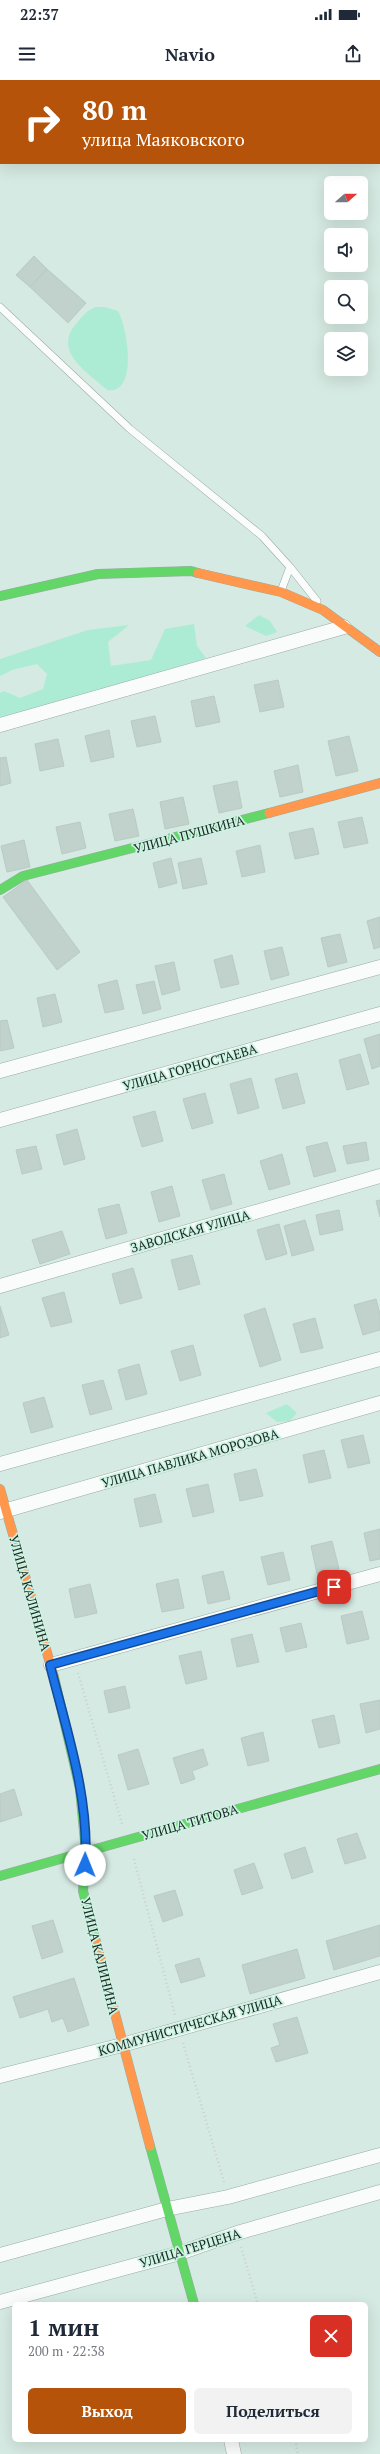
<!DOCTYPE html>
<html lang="ru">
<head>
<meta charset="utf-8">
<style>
	:root { --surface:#fff; --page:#f2f2f3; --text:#1f2937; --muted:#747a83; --accent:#b45309 }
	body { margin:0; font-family:"PT Serif",serif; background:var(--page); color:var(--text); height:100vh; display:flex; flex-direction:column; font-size:15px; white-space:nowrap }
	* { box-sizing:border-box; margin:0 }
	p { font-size:13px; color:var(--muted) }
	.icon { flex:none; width:22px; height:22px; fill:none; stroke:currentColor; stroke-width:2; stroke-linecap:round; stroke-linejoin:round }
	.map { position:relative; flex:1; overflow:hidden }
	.details { position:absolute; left:12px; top:2222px; width:356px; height:140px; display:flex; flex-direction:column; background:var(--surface); border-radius:6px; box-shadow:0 4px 16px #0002 }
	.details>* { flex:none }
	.guide { position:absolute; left:0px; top:0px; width:380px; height:84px; box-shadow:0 4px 16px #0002; background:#b45309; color:#fff; overflow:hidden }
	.needle { width:26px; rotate:69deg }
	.controls { position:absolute; left:324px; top:96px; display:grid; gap:8px }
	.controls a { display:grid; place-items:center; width:44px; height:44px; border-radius:6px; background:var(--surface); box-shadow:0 4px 16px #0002; font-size:20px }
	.pin { position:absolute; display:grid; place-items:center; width:34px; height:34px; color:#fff; margin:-17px; border-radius:8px; box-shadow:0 2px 6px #0006 }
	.me { position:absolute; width:44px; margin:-22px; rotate:1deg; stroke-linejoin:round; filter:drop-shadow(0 0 3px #0008) }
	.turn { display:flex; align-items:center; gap:14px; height:84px; padding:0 16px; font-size:18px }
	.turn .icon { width:52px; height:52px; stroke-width:2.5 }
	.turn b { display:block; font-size:28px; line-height:34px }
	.round { display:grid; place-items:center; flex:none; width:42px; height:42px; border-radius:6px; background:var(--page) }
	.overview { display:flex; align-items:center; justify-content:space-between; height:68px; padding:0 16px }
	h1 { font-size:24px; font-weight:700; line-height:30px }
	.button { display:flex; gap:8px; margin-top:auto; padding:8px 16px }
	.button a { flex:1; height:46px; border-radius:6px; background:var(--accent); color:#fff; font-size:16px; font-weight:700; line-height:46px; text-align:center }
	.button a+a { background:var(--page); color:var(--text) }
	.status { display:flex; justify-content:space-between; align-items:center; height:28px; padding:0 20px; background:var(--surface); direction:ltr }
	.status svg { height:11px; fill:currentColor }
	header { display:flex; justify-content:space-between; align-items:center; height:52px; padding:0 16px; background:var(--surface); font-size:18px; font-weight:700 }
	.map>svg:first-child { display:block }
</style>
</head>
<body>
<div class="status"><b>22:37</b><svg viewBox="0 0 49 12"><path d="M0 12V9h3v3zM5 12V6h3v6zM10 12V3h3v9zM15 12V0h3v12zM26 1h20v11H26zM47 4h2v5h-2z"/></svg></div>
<header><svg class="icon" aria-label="menu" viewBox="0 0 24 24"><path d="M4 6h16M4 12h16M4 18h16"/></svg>Navio<svg class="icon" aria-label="share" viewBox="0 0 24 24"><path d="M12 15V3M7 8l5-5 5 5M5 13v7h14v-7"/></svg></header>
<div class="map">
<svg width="380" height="2374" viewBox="0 0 380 2374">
	<rect width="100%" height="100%" fill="#d5eae2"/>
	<path fill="#acecd5" d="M95,227H104L118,231C127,246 139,315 107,310C89,293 53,273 75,245C81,238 86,231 95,227Z
		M259,535L270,541L277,552L266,556L245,546Z
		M194,544L197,566L206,578L79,617L0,637V613L4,611L20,618L43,609L47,594L37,584L12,590L0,596V579L88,550L129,545L108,562L111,586L151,580L165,549Z
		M287,1324L297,1333L290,1341L277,1342L266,1333Z"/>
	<path fill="#c1d1cb" stroke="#bacbc4" d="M34,176L47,189L30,207L16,195Z
		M47,189L86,223L68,243L30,207Z
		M278,600L284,627L260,632L254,605Z
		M214,616L220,642L196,647L191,621Z
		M155,636L161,662L137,667L131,641Z
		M109,650L114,677L91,682L85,656Z
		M349,656L358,691L336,696L328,661Z
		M58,659L64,686L40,691L35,664Z
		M6,677L11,703L0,706V678Z
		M298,685L303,712L280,717L274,691Z
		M237,701L242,728L219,733L213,706Z
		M183,717L189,744L165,749L160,722Z
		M133,729L139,756L115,761L109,734Z
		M362,737L368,763L344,768L338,742Z
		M80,742L86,768L62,774L56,747Z
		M313,748L319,774L295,779L289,753Z
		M24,760L30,787L7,792L1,766Z
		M260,765L265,792L242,797L236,771Z
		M171,778L177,803L159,808L153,783Z
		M201,778L207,804L183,809L178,783Z
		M27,800L80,872L57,890L3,817Z
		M380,837V867L374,869L367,841Z
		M340,854L347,882L328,887L321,858Z
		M282,867L289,895L271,900L264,871Z
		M232,875L239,904L221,908L214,880Z
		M174,882L180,910L162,915L155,886Z
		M117,900L124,929L105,933L98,905Z
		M154,901L161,929L143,934L136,905Z
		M55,914L62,942L43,947L37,918Z
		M7,940L14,968L0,971V941Z
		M380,954V986L372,989L364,959Z
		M360,974L369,1004L347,1010L339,980Z
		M297,993L305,1023L283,1029L275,999Z
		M251,998L259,1028L238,1034L230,1004Z
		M205,1013L213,1043L192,1049L183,1019Z
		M155,1031L163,1061L142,1067L133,1037Z
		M77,1049L85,1079L64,1085L56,1055Z
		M327,1062L336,1091L314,1097L306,1067Z
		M366,1062L369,1080L347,1084L343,1066Z
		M36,1066L42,1089L22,1094L16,1070Z
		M282,1074L290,1104L269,1110L260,1081Z
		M224,1094L232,1124L211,1130L202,1100Z
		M172,1106L180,1136L159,1142L151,1112Z
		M380,1120V1137L376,1121Z
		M119,1124L127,1153L106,1159L98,1129Z
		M339,1130L343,1150L320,1155L316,1135Z
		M305,1140L314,1170L292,1176L284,1146Z
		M279,1144L287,1174L266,1180L257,1150Z
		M62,1151L70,1174L40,1184L32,1160Z
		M192,1175L200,1204L179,1210L171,1180Z
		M133,1188L142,1218L120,1224L112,1194Z
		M64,1212L72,1242L51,1247L42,1218Z
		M376,1219L380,1234V1250L363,1255L354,1225Z
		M0,1226L9,1255L0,1258Z
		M265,1228L281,1280L260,1287L244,1235Z
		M315,1238L323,1268L301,1273L293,1244Z
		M193,1265L201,1295L180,1301L171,1271Z
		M139,1284L147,1314L126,1320L118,1290Z
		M103,1300L112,1329L90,1335L82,1305Z
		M44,1317L53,1347L31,1353L23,1323Z
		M363,1355L370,1383L348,1388L341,1360Z
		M324,1370L331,1398L309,1403L303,1375Z
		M256,1389L263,1416L240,1421L234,1394Z
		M208,1404L214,1432L193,1437L186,1409Z
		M155,1414L162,1442L140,1447L134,1419Z
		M380,1449V1479L370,1481L364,1453Z
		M332,1461L339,1489L317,1494L311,1466Z
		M283,1472L290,1500L268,1505L261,1477Z
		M223,1491L230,1519L208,1524L202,1496Z
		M178,1499L184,1528L162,1532L156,1504Z
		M90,1504L97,1533L75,1538L69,1509Z
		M362,1531L369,1559L347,1564L341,1536Z
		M301,1543L307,1567L286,1572L280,1548Z
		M252,1554L259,1582L237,1587L231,1559Z
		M201,1571L207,1599L186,1604L179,1576Z
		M125,1606L130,1628L109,1633L104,1611Z
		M380,1620V1649L366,1653L360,1624Z
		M334,1635L340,1663L319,1668L312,1640Z
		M263,1652L269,1681L248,1686L241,1658Z
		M138,1669L149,1704L128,1710L118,1675Z
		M203,1669L208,1685L192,1691L195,1699L181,1704L173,1678Z
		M14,1709L22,1735L0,1742V1714Z
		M357,1753L366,1778L345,1784L337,1759Z
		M305,1767L313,1792L292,1799L284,1774Z
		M254,1783L263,1808L242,1815L234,1790Z
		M175,1810L183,1835L163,1842L154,1816Z
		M53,1840L63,1872L42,1879L32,1846Z
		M380,1845V1876L334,1890L326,1861Z
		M297,1869L305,1898L250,1914L242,1885Z
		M199,1878L205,1896L181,1903L175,1885Z
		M74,1898L89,1945L68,1952L63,1938L52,1942L48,1929L20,1938L13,1917Z
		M297,1937L308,1973L276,1982L271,1968L280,1965L273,1944Z"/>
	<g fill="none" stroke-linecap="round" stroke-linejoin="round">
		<defs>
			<path id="lane" d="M0,227L130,349L262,456L290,487L281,511
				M290,487L317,521"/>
			<path id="street" d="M0,645L344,547
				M0,991L380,887
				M0,1040L380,934
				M0,1206L380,1096
				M0,1384L380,1279
				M0,1432L380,1323
				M51,1585L380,1494
				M0,1996L122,1965L380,1892
				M0,2175L167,2129L228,2117L380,2075
				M0,2222L180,2173L237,2153L380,2112
				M231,2360L234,2374"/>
			<path id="fast" d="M0,516L98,494L191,491L198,493
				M0,810L23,796L269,733
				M54,1597L80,1709L86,1772L83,1811L95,1858
				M0,1796L380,1689
				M150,2066L194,2224"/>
			<path id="slow" d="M198,493L281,512L323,530L380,572
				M269,733L380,703
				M0,1409L54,1597
				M95,1858L150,2066"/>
		</defs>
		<use href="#lane" stroke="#9aaaa4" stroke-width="8"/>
		<use href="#street" stroke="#9aaaa4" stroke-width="15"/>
		<use href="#fast" stroke="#9aaaa4" stroke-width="10"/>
		<use href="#slow" stroke="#9aaaa4" stroke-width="10"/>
		<path stroke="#cad0ce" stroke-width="2.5" stroke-dasharray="1 3" stroke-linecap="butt" d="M78,1593L122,1744
			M134,1779L175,1935
			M183,1963L224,2102
			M241,2167L258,2224
			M295,2360L298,2374"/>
		<use href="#lane" stroke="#f9fcfb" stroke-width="7"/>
		<use href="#street" stroke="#f9fcfb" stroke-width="14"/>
		<use href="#fast" stroke="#63d668" stroke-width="9"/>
		<use href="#slow" stroke="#ff974d" stroke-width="9"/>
	</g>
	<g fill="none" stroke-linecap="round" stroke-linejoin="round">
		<defs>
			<path id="route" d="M85,1785C90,1718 66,1649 50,1585L334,1507"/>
		</defs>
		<use href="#route" stroke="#114b97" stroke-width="10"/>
		<use href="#route" stroke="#1a73e8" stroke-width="7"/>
	</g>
	<g text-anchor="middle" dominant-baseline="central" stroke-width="3.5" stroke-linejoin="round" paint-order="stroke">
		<g font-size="13" fill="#192721" stroke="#cdf2e3">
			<text transform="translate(189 754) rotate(-15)">УЛИЦА ПУШКИНА</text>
			<text transform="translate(190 987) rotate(-16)">УЛИЦА ГОРНОСТАЕВА</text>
			<text transform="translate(190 1151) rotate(-16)">ЗАВОДСКАЯ УЛИЦА</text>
			<text transform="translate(190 1378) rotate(-16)">УЛИЦА ПАВЛИКА МОРОЗОВА</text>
			<text transform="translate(30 1513) rotate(74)">УЛИЦА КАЛИНИНА</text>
			<text transform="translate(190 1742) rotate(-16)">УЛИЦА ТИТОВА</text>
			<text transform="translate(100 1876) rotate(76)">УЛИЦА КАЛИНИНА</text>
			<text transform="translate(190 1945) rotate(-16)">КОММУНИСТИЧЕСКАЯ УЛИЦА</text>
			<text transform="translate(190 2168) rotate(-17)">УЛИЦА ГЕРЦЕНА</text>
		</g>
	</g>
</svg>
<div class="controls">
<a><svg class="needle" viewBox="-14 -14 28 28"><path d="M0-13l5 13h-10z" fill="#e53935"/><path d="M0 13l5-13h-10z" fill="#747a83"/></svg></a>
<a><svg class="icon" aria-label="sound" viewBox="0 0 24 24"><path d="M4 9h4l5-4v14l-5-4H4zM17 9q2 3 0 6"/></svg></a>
<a><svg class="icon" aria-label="search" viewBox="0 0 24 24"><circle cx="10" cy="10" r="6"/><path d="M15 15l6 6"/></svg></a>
<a><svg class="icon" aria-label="layers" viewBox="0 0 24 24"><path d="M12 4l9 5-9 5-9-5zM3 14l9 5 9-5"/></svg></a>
</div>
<div class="pin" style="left:334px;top:1507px;background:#d93025"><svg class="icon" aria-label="arrive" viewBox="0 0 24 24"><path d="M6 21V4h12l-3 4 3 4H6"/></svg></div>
<svg class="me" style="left:85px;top:1785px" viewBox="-20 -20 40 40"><circle r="19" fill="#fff"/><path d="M0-13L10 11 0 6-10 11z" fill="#1a73e8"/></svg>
<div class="guide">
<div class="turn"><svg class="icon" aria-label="right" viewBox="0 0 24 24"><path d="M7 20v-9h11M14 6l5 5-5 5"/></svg><div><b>80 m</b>улица Маяковского</div></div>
</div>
<section class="details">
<div class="overview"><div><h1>1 мин</h1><p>200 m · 22:38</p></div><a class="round" style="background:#d93025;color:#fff"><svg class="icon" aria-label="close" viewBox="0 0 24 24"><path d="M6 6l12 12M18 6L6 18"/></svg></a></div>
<div class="button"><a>Выход</a><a>Поделиться</a></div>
</section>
</div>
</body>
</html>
